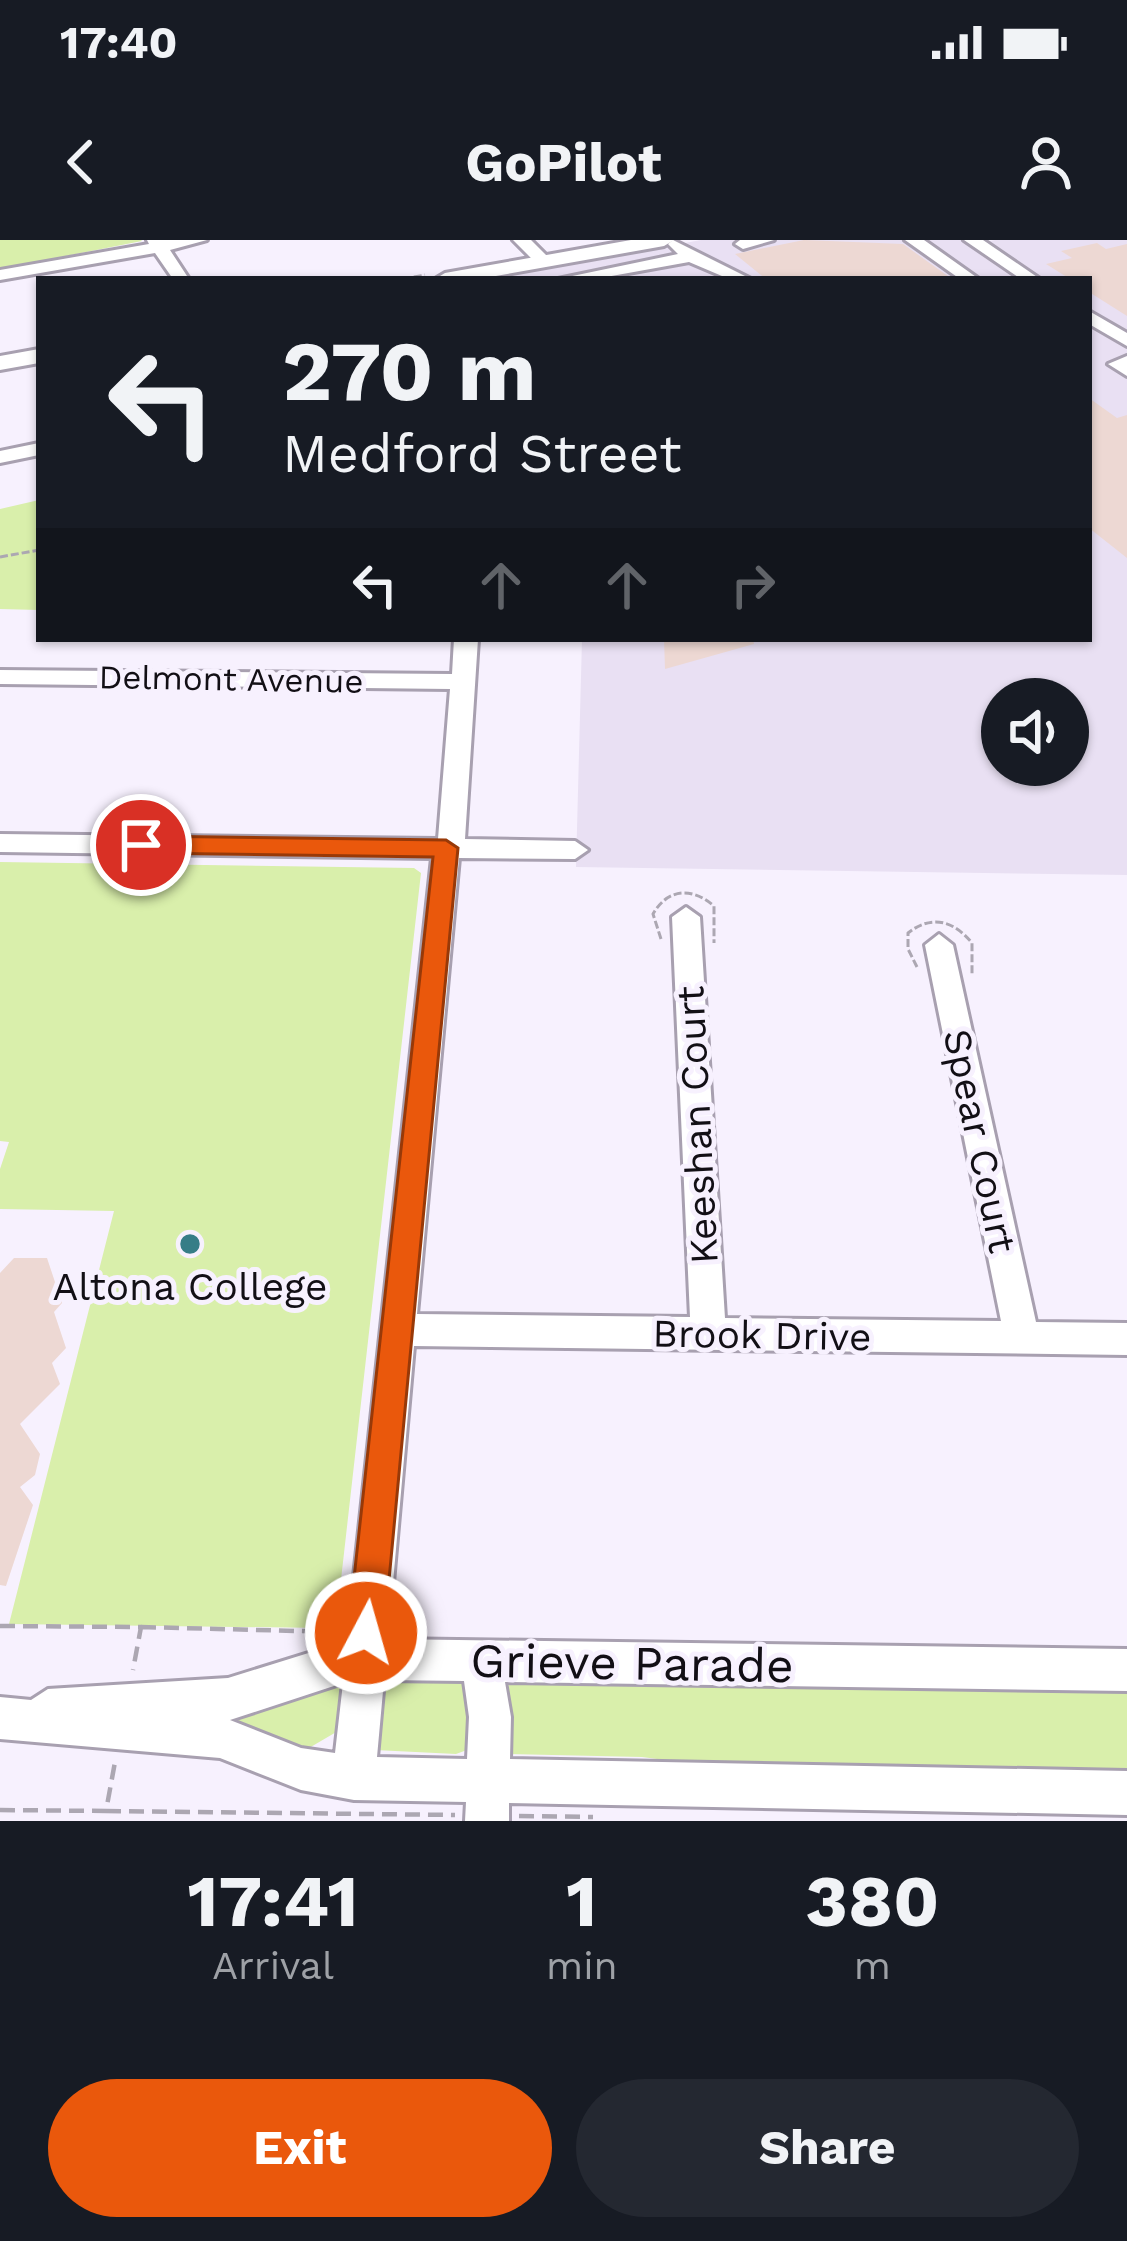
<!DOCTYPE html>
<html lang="en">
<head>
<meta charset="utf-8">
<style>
	:root { --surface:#171b24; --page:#242831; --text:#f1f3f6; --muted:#9ea1a6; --accent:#ea580c }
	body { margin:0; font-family:"Work Sans",sans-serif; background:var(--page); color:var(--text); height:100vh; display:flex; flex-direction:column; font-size:45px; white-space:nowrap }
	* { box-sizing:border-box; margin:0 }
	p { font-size:39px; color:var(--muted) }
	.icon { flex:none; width:66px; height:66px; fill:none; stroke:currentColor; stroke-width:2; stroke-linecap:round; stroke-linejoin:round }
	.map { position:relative; height:1581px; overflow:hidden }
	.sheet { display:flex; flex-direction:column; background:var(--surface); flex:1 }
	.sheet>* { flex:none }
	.top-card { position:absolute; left:36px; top:36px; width:1056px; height:366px; border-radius:0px; box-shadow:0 3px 9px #0004; background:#171b24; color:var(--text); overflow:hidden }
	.fabs { position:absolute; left:981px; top:438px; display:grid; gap:24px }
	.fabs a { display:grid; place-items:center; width:108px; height:108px; border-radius:50%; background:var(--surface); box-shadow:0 3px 9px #0004; font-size:60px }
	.pin { position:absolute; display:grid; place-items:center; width:102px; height:102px; color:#fff; margin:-51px; border:6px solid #fff; border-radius:50%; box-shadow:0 3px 12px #0007 }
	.me { position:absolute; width:132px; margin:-66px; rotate:6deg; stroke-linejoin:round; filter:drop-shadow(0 0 9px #0008) }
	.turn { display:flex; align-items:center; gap:42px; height:252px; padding:0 48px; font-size:54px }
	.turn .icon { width:156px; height:156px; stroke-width:2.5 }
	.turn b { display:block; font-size:84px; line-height:102px }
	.lanes { display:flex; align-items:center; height:114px; padding:0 48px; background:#0003; justify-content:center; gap:60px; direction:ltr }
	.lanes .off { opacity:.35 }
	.eta { display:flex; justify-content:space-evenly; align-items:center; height:204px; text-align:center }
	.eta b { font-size:72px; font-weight:700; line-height:84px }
	.primary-button { display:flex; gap:24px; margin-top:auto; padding:24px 48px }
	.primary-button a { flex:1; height:138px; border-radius:72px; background:var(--accent); color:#fff; font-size:48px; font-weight:700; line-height:138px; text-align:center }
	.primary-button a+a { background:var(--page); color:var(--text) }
	.status { display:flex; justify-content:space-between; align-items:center; height:84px; padding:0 60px; background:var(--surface); direction:ltr }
	.status svg { height:33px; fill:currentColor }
	header { display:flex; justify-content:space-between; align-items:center; height:156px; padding:0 48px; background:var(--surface); font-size:54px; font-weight:700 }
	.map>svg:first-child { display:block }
</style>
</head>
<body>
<div class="status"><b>17:40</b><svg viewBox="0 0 49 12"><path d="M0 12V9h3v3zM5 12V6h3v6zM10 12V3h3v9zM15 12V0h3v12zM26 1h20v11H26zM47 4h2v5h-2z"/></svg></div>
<header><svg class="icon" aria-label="back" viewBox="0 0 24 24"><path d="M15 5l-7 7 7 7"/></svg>GoPilot<svg class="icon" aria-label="person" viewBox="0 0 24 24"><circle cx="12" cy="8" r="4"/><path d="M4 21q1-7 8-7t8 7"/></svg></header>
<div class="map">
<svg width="1127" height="1581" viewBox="0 0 1127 1581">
	<rect width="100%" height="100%" fill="#f7f1fe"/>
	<path fill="#e9e0f3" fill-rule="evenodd" d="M701,0H963L1022,39H492Z
		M995,0H1127V93L1089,69V39H1042L984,2Z
		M1089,83L1127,108V635L576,627L582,399H1089ZM1002,459H1068V525H1002Z"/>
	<path fill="#d9efab" d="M0,0H141L142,1L0,29Z
		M39,260V370L0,369V269Z
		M0,622L414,628L421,633L337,1375L324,1388L9,1384L114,971L0,969V929L9,902L0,901Z
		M461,1433L470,1449L467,1510L456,1514L375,1510L377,1437Z
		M337,1442L344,1445L338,1491L309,1508L230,1485L228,1474Z
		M504,1442H1127V1537L725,1528L642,1517L507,1514Z"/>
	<path fill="#edd8d3" d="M804,0L903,4L952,39H766L735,14Z
		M1097,3L1106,9L1127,4V76L1089,52V39H1070L1046,24L1072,18L1061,11Z
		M1089,158L1117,178L1127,175V318L1089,288Z
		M664,399H753L754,404L665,429Z
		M14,1018H47L62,1063L54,1072L66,1108L52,1123L60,1144L20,1184L40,1214L35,1235L20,1247L33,1265L6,1346L0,1345V1033Z"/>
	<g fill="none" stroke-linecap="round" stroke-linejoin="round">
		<defs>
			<path id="minor" d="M147,0H207L170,10L189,39H173L155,13L0,40V30L149,4Z
				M513,0H531L552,21L538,25Z
				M673,0L751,39H729L689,22L595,39H558L678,14L668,4Z
				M774,0L743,9L735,4L740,0Z
				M905,0H924L979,39H960Z
				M964,0H983L1040,39H1021Z
				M1089,71L1127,93V106L1089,84Z
				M1127,116V136L1108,124Z
				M39,203V215L0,223V211Z
				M454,399H478L465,599L575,601L588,610L575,619L459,618L417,1074L690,1077L672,677L686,667L700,677L725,1078L1001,1081L925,705L939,694L953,705L1036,1082L1127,1083V1115L414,1106L388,1399L1127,1409V1451L505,1442L511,1477L510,1519L1127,1531V1575L509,1563V1581H465L466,1562L354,1560L301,1550L220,1518L0,1499V1457L31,1460L48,1449L228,1438L347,1401L432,618L0,612V594L438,599L450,449L0,444V430L452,434ZM384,1440L464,1441L469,1477L467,1519L377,1517ZM343,1443L335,1513L301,1508L230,1480Z"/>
			<path id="major" d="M631,0H674L664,6L479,39H435L445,33Z
				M39,109V123L0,130V116Z"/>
		</defs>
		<use href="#minor" stroke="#a8a0b0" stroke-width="6"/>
		<use href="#major" stroke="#a8a0b0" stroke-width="6"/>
		<path stroke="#aca7b2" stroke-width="3" stroke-dasharray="8 3" stroke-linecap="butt" d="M403,39L425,35
			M0,317L39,310
			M661,699L653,674C668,648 692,647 714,666V703
			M917,727L908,709V693C932,674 954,681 972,703V735"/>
		<path stroke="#aca7b2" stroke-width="4.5" stroke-dasharray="15 8" stroke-linecap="butt" d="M0,1386L141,1387L133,1430
			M141,1387L337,1392
			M0,1570L106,1571L115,1522
			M106,1571L455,1575
			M519,1576L593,1577"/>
		<use href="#minor" fill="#fff" fill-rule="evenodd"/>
		<use href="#major" fill="#fff" fill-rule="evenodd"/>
	</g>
	<path fill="#ea580c" stroke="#983908" stroke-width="3" d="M141,596L446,600L458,608L384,1393L379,1406L366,1412L353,1406L348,1393L433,617L141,613L129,605Z"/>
	<circle fill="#367d87" stroke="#f7f1fe" stroke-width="4.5" cx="190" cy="1004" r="12"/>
	<g text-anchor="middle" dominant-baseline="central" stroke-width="10" stroke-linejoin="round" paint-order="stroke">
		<g font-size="33" fill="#120f15" stroke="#f7f1fe">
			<text transform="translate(231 439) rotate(1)">Delmont Avenue</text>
		</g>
		<g font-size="39" fill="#120f15" stroke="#f7f1fe">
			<text transform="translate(697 885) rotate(-93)">Keeshan Court</text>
			<text transform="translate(980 901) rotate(78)">Spear Court</text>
			<text transform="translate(762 1095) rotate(1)">Brook Drive</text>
		</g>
		<g font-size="39" fill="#120f15" stroke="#f7f1fe">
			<text x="190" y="1046">Altona College</text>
		</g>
		<g font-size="48" fill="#120f15" stroke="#f7f1fe">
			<text transform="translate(632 1423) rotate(1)">Grieve Parade</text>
		</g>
	</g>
</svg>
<div class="fabs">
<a><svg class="icon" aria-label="sound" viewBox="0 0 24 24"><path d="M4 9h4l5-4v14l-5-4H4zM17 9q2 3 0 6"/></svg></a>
</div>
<div class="pin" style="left:141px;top:605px;background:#d93025"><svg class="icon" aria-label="arrive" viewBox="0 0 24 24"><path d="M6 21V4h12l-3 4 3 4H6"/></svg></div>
<svg class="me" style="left:366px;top:1393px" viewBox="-20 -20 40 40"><circle r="17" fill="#ea580c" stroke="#fff" stroke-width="3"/><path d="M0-11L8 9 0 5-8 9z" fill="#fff"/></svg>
<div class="top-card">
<div class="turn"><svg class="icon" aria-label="left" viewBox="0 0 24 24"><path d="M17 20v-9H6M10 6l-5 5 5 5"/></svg><div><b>270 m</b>Medford Street</div></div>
<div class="lanes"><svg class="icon" aria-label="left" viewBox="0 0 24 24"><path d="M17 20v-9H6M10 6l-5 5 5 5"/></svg><svg class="icon off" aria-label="ahead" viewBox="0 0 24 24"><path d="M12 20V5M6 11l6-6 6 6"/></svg><svg class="icon off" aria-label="ahead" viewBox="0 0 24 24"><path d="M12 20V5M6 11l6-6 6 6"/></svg><svg class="icon off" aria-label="right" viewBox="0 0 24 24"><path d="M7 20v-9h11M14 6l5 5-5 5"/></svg></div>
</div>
</div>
<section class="sheet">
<div class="eta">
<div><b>17:41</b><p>Arrival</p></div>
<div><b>1</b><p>min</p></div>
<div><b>380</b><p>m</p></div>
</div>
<div class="primary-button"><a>Exit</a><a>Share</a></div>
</section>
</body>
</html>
